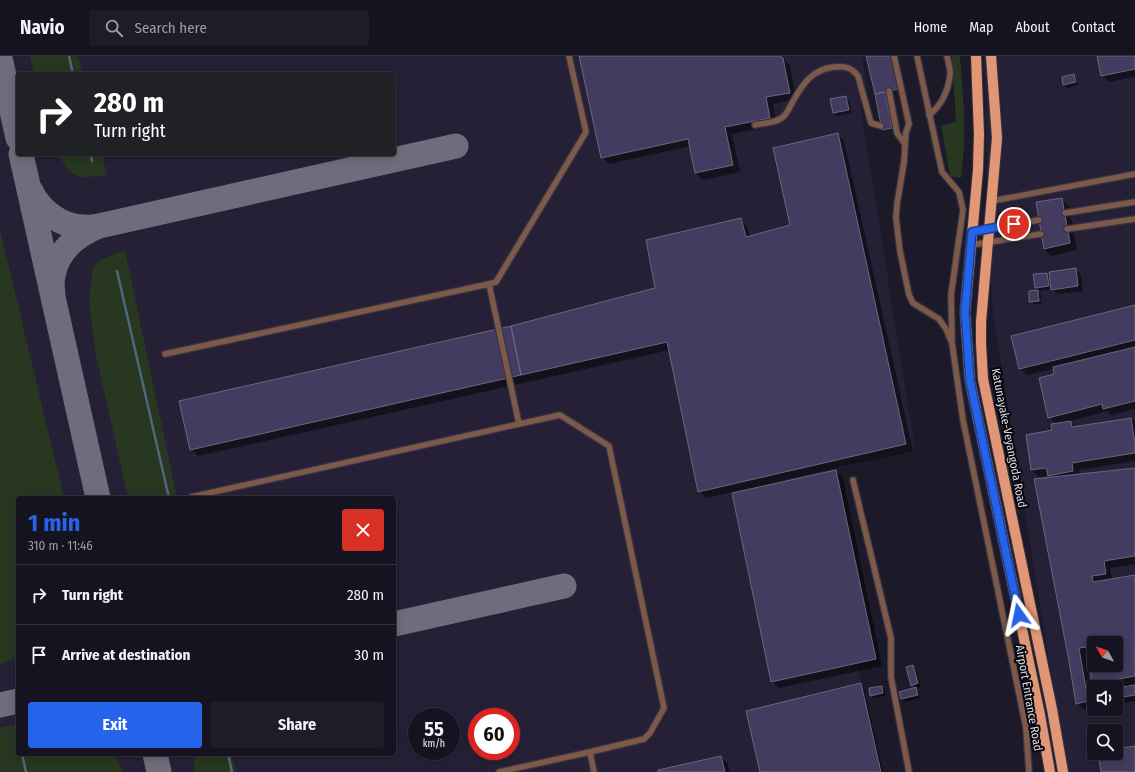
<!DOCTYPE html>
<html lang="en">
<head>
<meta charset="utf-8">
<style>
	:root { --surface:#15131f; --page:#1e1c28; --text:#f1f3f6; --muted:#9d9ea4; --line:#34323d; --accent:#2563eb }
	body { margin:0; font-family:"Fira Sans Condensed",sans-serif; background:var(--page); color:var(--text); height:100vh; display:flex; flex-direction:column; font-size:15px; white-space:nowrap }
	* { box-sizing:border-box; margin:0 }
	p { font-size:13px; color:var(--muted) }
	.icon { flex:none; width:22px; height:22px; fill:none; stroke:currentColor; stroke-width:2; stroke-linecap:round; stroke-linejoin:round }
	.map { position:relative; flex:1; overflow:hidden }
	.details { position:absolute; left:16px; top:440px; width:380px; height:260px; display:flex; flex-direction:column; background:var(--surface); border-radius:4px; box-shadow:0 2px 10px #0003,0 0 0 1px var(--line) }
	.details>* { flex:none }
	.banner { position:absolute; left:16px; top:16px; width:380px; height:84px; border-radius:4px; box-shadow:0 2px 10px #0003,0 0 0 1px var(--line); background:#202124; color:#fff; overflow:hidden }
	.needle { width:26px; rotate:310deg }
	.tools { position:absolute; left:1087px; top:580px; display:grid; gap:8px }
	.tools a { display:grid; place-items:center; width:36px; height:36px; border-radius:4px; background:var(--surface); box-shadow:0 2px 10px #0003,0 0 0 1px var(--line); font-size:20px }
	.speed { position:absolute; left:408px; top:652px; display:flex; gap:8px; font-size:20px; font-weight:700; text-align:center }
	.speed>* { display:grid; place-content:center; width:52px; height:52px; border-radius:50%; background:var(--surface); box-shadow:0 2px 10px #0003,0 0 0 1px var(--line); line-height:1 }
	.speed small { font-size:10px; font-weight:400 }
	.speed .limit { border:6px solid #d22; background:#fff; color:#111 }
	.pin { position:absolute; display:grid; place-items:center; width:34px; height:34px; color:#fff; margin:-17px; border:2px solid #fff; border-radius:50%; box-shadow:0 1px 4px #0007 }
	.me { position:absolute; width:44px; margin:-22px; rotate:348deg; stroke-linejoin:round; filter:drop-shadow(0 0 3px #0008) }
	.turn { display:flex; align-items:center; gap:14px; height:84px; padding:0 12px; font-size:18px }
	.turn .icon { width:52px; height:52px; stroke-width:2.5 }
	.turn b { display:block; font-size:28px; line-height:34px }
	.round { display:grid; place-items:center; flex:none; width:42px; height:42px; border-radius:4px; background:var(--page) }
	.summary { display:flex; align-items:center; justify-content:space-between; height:68px; padding:0 12px }
	h1 { font-size:24px; font-weight:700; line-height:30px; color:var(--accent) }
	.primary-button { display:flex; gap:8px; margin-top:auto; padding:8px 12px }
	.primary-button a { flex:1; height:46px; border-radius:4px; background:var(--accent); color:#fff; font-size:16px; font-weight:700; line-height:46px; text-align:center }
	.primary-button a+a { background:var(--page); color:var(--text) }
	ul { padding:0; list-style:none }
	li { display:flex; align-items:center; gap:12px; height:60px; padding:0 12px; border-top:1px solid var(--line) }
	li div { flex:1 }
	li b { display:block; font-size:15px }
	li em { font-style:normal }
	header { display:flex; align-items:center; gap:24px; box-sizing:border-box; height:56px; padding:0 20px; background:var(--surface); border-bottom:1px solid var(--line) }
	header strong { font-size:19px }
	nav { display:flex; gap:22px; margin-inline-start:auto; font-size:14px }
	.search { width:280px; height:36px; background:var(--page); display:flex; align-items:center; gap:10px; box-sizing:border-box; padding:0 14px; border-radius:4px; color:var(--muted); font-size:15px }
	.map>svg:first-child { display:block }
</style>
</head>
<body>
<header>
<strong>Navio</strong>
<div class="search"><svg class="icon" aria-label="search" viewBox="0 0 24 24"><circle cx="10" cy="10" r="6"/><path d="M15 15l6 6"/></svg>Search here</div>
<nav><a>Home</a><a>Map</a><a>About</a><a>Contact</a></nav>
</header>
<div class="map">
<svg width="1135" height="716" viewBox="0 0 1135 716">
	<rect width="100%" height="100%" fill="#1c1929"/>
	<path fill="#252036" fill-rule="evenodd" d="M0,0H862L869,46L860,47L915,393L836,414L876,603L857,607L881,716H0ZM18,18H394V98H18ZM18,442H394V698H18ZM417,661H451V695H417ZM477,661H511V695H477Z
		M984,0H1135V716H1067L993,258L988,174ZM1094,587H1116V609H1094ZM1094,631H1116V653H1094ZM1094,675H1116V697H1094Z"/>
	<path fill="#273720" d="M30,0H78L83,18H34Z
		M952,0H960L964,54V93L961,122L950,120L941,69H945L956,65Z
		M58,98H102L107,120C77,121 74,126 58,98Z
		M0,174L64,442H18V602L0,608Z
		M125,194L177,442H128L95,295L89,245L93,211L100,204Z
		M18,667V698H114L123,716H0V672Z
		M193,698H232L236,716H195Z"/>
	<path fill="#0007" fill-rule="evenodd" d="M580,0H777L783,2L790,10L796,43L773,48L777,69L732,78L740,116L703,124L696,117L691,90L609,108L602,101Z
		M868,0L900,34L886,37L893,73L884,74L883,73Z
		M1099,0H1135V21L1109,26L1102,19Z
		M1074,19L1077,23L1078,29L1067,32L1064,28Z
		M846,41L849,45L852,57L837,60L834,57Z
		M837,78L844,85L913,395L784,424L785,426L836,415L843,422L882,610L779,632L772,625L732,436L706,442L699,435L670,294L198,400L191,393L511,270L656,233L740,163L747,170L750,181L792,170Z
		M1061,143L1069,150L1077,194L1051,200L1044,193Z
		M1076,214L1081,219L1083,235L1058,238L1052,233L1039,235L1036,232L1047,218L1051,222Z
		M1038,235L1041,238V244H1032V246H1042V248H1034L1030,245Z
		M1135,250V353L1111,359L1108,355L1070,365L1077,372L1131,363L1135,365V405L1079,414V419L1135,413V508L1110,512L1112,524L1135,520V645L1124,647L1119,642L1116,631H1096L1093,628L1089,598L1085,599L1094,652L1084,654L1077,647L1052,422L1049,419L1039,421L1032,414L1027,379L1053,375L1056,368L1049,361L1056,318L1054,313L1027,319L1020,312ZM1094,587H1116V609H1094Z
		M913,610L916,613L921,631L915,632L919,636L920,642L905,646L902,643L901,636L915,632L912,629Z
		M861,628L864,632L883,716H761Z
		M882,631L885,634L886,640L874,642L871,639Z
		M721,701L728,708L730,716H659Z"/>
	<g fill="none" stroke-linecap="round" stroke-linejoin="round">
		<path stroke="#4e677c" stroke-width="2.5" d="M69,0L73,18
			M91,98L92,105
			M117,215L169,442
			M22,698L26,716
			M228,698L232,716"/>
		<path stroke="#6f6c7b" stroke-width="25" d="M0,2L18,82
			M21,98L98,442
			M31,135C40,154 61,171 84,171C89,172 94,171 99,170
			M53,242C53,235 51,227 53,220C57,195 77,179 99,170L456,90
			M394,568L564,530
			M0,649L18,645
			M155,698L159,716"/>
	</g>
	<path fill="#443c60" stroke="#6a677a" fill-rule="evenodd" d="M579,0H779L783,2L790,37L766,41L770,62L725,71L733,109L695,117L688,83L601,102Z
		M866,0H892L899,33L875,38Z
		M1097,0H1135V13L1101,20Z
		M1074,18L1076,26L1063,29L1062,21Z
		M885,36L892,72L882,74L875,38Z
		M846,40L849,54L833,57L830,43Z
		M838,77L906,388L698,436L667,286L521,319L511,270L655,232L646,184L741,162L746,181L790,169L773,92Z
		M1062,142L1070,187L1044,193L1036,146Z
		M1076,212L1078,230L1051,234L1049,216Z
		M1047,217L1049,230L1035,232L1033,218Z
		M1038,234L1039,245L1029,246V235Z
		M1135,249V284L1019,313L1011,280Z
		M511,270L521,319L190,394L179,345Z
		M1135,291V345L1103,353L1102,348L1048,362L1039,322L1054,318L1053,311Z
		M1131,362L1135,387V397L1072,407L1073,415L1048,420L1046,412L1031,414L1026,379L1052,374L1051,368L1071,365L1072,371Z
		M1135,412V500L1104,505L1106,518L1092,520L1093,526L1135,519V620L1092,628L1087,591L1079,592L1088,645L1076,648L1069,605L1034,423ZM1094,587H1116V609H1094Z
		M836,414L876,603L771,626L732,437Z
		M913,609L918,627L911,630L906,611Z
		M861,627L881,716H760L746,655Z
		M1135,629V639L1118,642L1116,632Z
		M882,630L883,637L870,640L869,632Z
		M916,631L918,639L901,643L899,636Z
		M1135,690V716H1101L1098,697H1116V693Z
		M721,700L725,716H658V714Z"/>
	<g fill="none" stroke-linecap="round" stroke-linejoin="round">
		<defs>
			<path id="service" d="M569,0L586,76L496,226L489,228L519,368L560,359L609,390L664,652L650,677L644,683L590,696L594,716
				M894,0L909,68L906,76L904,106L897,148L896,162L900,195L909,239L913,247L939,263L946,273L952,287L963,364L1026,672L1029,716
				M917,0L942,116L959,136L963,154L951,239L952,283
				M889,35L897,77L905,88
				M929,59C942,49 948,36 950,19C951,13 948,6 947,0
				M755,69C763,67 778,67 784,60C787,57 790,51 792,47C802,29 812,13 834,11C845,10 851,11 858,20L871,67L881,70
				M992,145L1135,118
				M1065,157L1135,146
				M1067,173L1135,163
				M972,176L1039,164
				M971,189L1041,178
				M165,298L489,228
				M853,424L891,582V621L909,716
				M191,441L519,368
				M499,716L590,696"/>
			<path id="primary" d="M976,0L979,78L978,114L965,256L970,325L1040,659L1050,716
				M991,0L997,82L981,266V288L983,323L1052,653L1063,716"/>
		</defs>
		<use href="#service" stroke="#373444" stroke-width="8"/>
		<use href="#primary" stroke="#373444" stroke-width="12"/>
		<use href="#service" stroke="#7d5949" stroke-width="5.5"/>
		<use href="#primary" stroke="#e19675" stroke-width="10"/>
	</g>
	<g fill="none" stroke-linecap="round" stroke-linejoin="round">
		<defs>
			<path id="route" d="M1014,168L972,176L965,256L970,325L1019,559"/>
		</defs>
		<use href="#route" stroke="#184099" stroke-width="10"/>
		<use href="#route" stroke="#2563eb" stroke-width="7"/>
	</g>
	<g text-anchor="middle" dominant-baseline="central" stroke-width="4" stroke-linejoin="round" paint-order="stroke">
		<g font-size="12" fill="#dedce8" stroke="#07060c">
			<text transform="translate(1009 382) rotate(79)">Katunayake-Veyangoda Road</text>
			<text transform="translate(1029 642) rotate(80)">Airport Entrance Road</text>
		</g>
	</g>
</svg>
<div class="tools">
<a><svg class="needle" viewBox="-14 -14 28 28"><path d="M0-13l5 13h-10z" fill="#e53935"/><path d="M0 13l5-13h-10z" fill="#9d9ea4"/></svg></a>
<a><svg class="icon" aria-label="sound" viewBox="0 0 24 24"><path d="M4 9h4l5-4v14l-5-4H4zM17 9q2 3 0 6"/></svg></a>
<a><svg class="icon" aria-label="search" viewBox="0 0 24 24"><circle cx="10" cy="10" r="6"/><path d="M15 15l6 6"/></svg></a>
</div>
<div class="speed"><div>55<small>km/h</small></div><div class="limit">60</div></div>
<div class="pin" style="left:1014px;top:168px;background:#d93025"><svg class="icon" aria-label="arrive" viewBox="0 0 24 24"><path d="M6 21V4h12l-3 4 3 4H6"/></svg></div>
<svg class="me" style="left:1019px;top:559px" viewBox="-20 -20 40 40"><path d="M0-17L14 15 0 8-14 15z" fill="#2563eb" stroke="#fff" stroke-width="4"/></svg>
<div class="banner">
<div class="turn"><svg class="icon" aria-label="right" viewBox="0 0 24 24"><path d="M7 20v-9h11M14 6l5 5-5 5"/></svg><div><b>280 m</b>Turn right</div></div>
</div>
<section class="details">
<div class="summary"><div><h1>1 min</h1><p>310 m · 11:46</p></div><a class="round" style="background:#d93025;color:#fff"><svg class="icon" aria-label="close" viewBox="0 0 24 24"><path d="M6 6l12 12M18 6L6 18"/></svg></a></div>
<ul>
<li><svg class="icon" aria-label="right" viewBox="0 0 24 24"><path d="M7 20v-9h11M14 6l5 5-5 5"/></svg><div><b>Turn right</b></div><em>280 m</em></li>
<li><svg class="icon" aria-label="arrive" viewBox="0 0 24 24"><path d="M6 21V4h12l-3 4 3 4H6"/></svg><div><b>Arrive at destination</b></div><em>30 m</em></li>
</ul>
<div class="primary-button"><a>Exit</a><a>Share</a></div>
</section>
</div>
</body>
</html>
